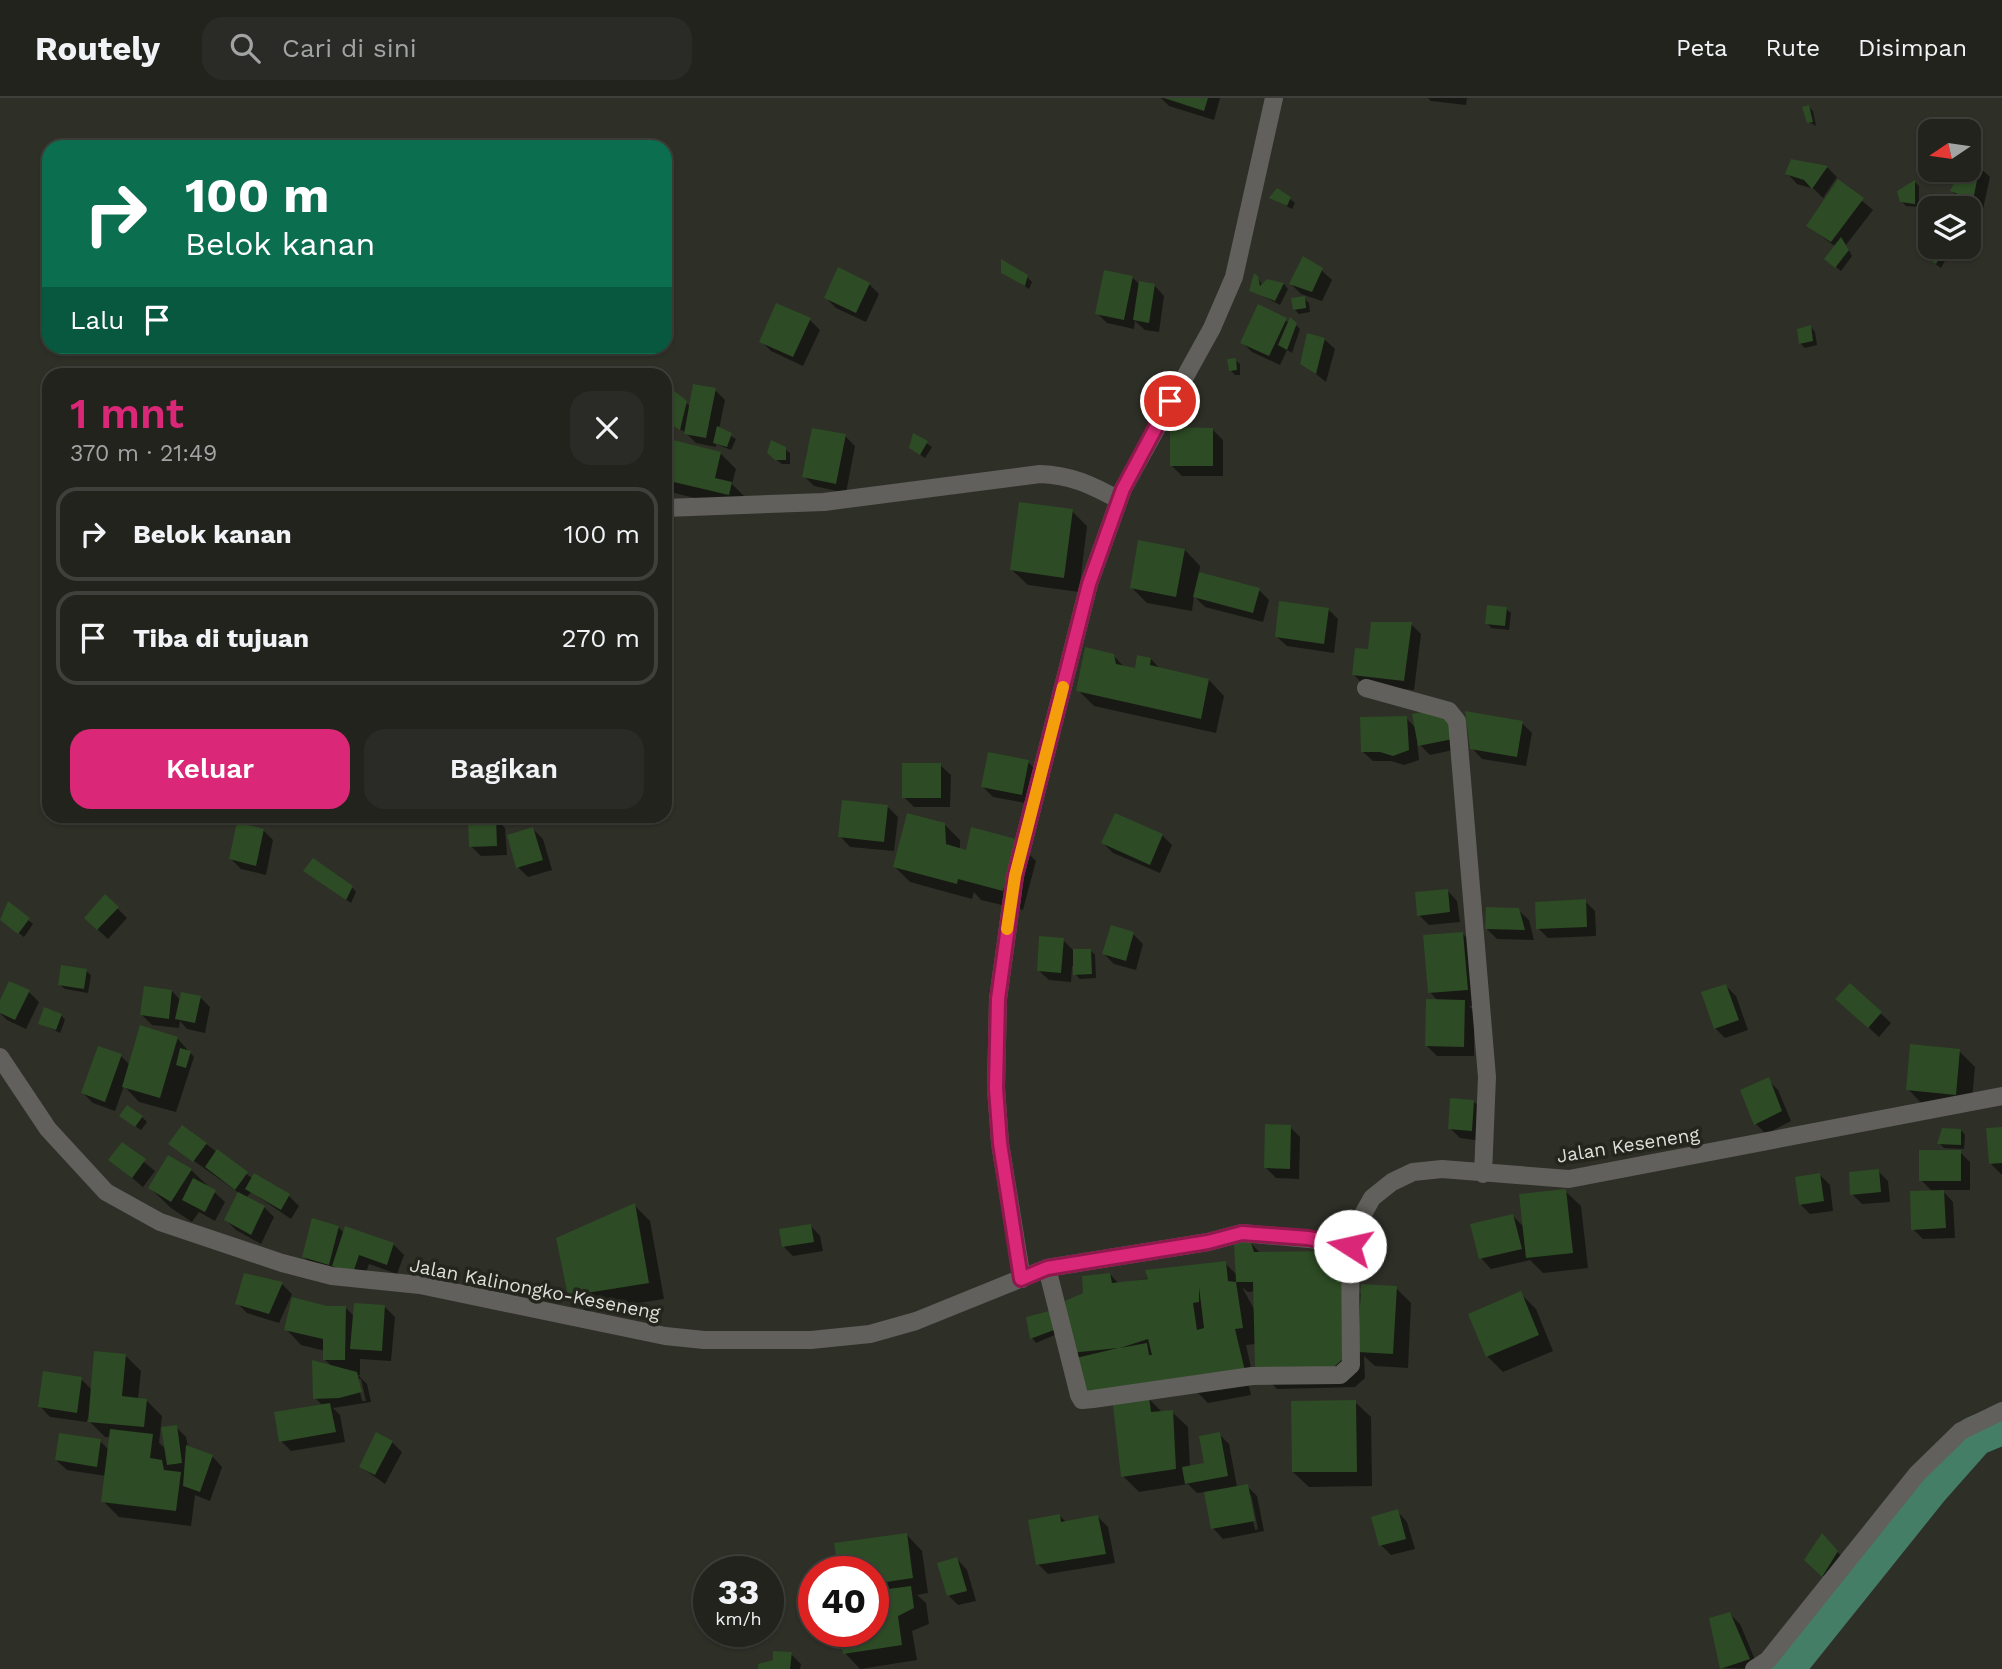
<!DOCTYPE html>
<html lang="id">
<head>
<meta charset="utf-8">
<style>
	:root { --surface:#22231d; --page:#2a2b26; --text:#f1f3f6; --muted:#a2a4a4; --line:#3f403b; --accent:#db2777 }
	body { margin:0; font-family:"Work Sans",sans-serif; background:var(--page); color:var(--text); height:100vh; display:flex; flex-direction:column; font-size:26px; white-space:nowrap }
	* { box-sizing:border-box; margin:0 }
	p { font-size:23px; color:var(--muted) }
	.icon { flex:none; width:38px; height:38px; fill:none; stroke:currentColor; stroke-width:2; stroke-linecap:round; stroke-linejoin:round }
	.map { position:relative; flex:1; overflow:hidden }
	.side { position:absolute; left:42px; top:270px; width:630px; height:455px; display:flex; flex-direction:column; background:var(--surface); border-radius:21px; box-shadow:0 2px 5px #0004,0 0 0 2px var(--line) }
	.side>* { flex:none }
	.hud { position:absolute; left:42px; top:42px; width:630px; height:214px; border-radius:21px; box-shadow:0 2px 5px #0004,0 0 0 2px var(--line); background:#0b6e4f; color:#fff; overflow:hidden }
	.needle { width:46px; rotate:257deg }
	.fabs { position:absolute; left:1918px; top:21px; display:grid; gap:14px }
	.fabs a { display:grid; place-items:center; width:63px; height:63px; border-radius:14px; background:var(--surface); box-shadow:0 2px 5px #0004,0 0 0 2px var(--line); font-size:35px }
	.speed { position:absolute; left:693px; top:1458px; display:flex; gap:14px; font-size:35px; font-weight:700; text-align:center }
	.speed>* { display:grid; place-content:center; width:91px; height:91px; border-radius:50%; background:var(--surface); box-shadow:0 2px 5px #0004,0 0 0 2px var(--line); line-height:1 }
	.speed small { font-size:18px; font-weight:400 }
	.speed .limit { border:10px solid #d22; background:#fff; color:#111 }
	.pin { position:absolute; display:grid; place-items:center; width:60px; height:60px; color:#fff; margin:-30px; border:4px solid #fff; border-radius:50%; box-shadow:0 2px 7px #0007 }
	.me { position:absolute; width:77px; margin:-38px; rotate:280deg; stroke-linejoin:round; filter:drop-shadow(0 0 5px #0008) }
	.turn { display:flex; align-items:center; gap:24px; height:147px; padding:0 28px; font-size:32px }
	.turn .icon { width:91px; height:91px; stroke-width:2.5 }
	.turn b { display:block; font-size:49px; line-height:60px }
	.then { display:flex; align-items:center; height:66px; padding:0 28px; background:#0003; gap:14px; font-size:26px }
	.round { display:grid; place-items:center; flex:none; width:74px; height:74px; border-radius:21px; background:var(--page) }
	.summary { display:flex; align-items:center; justify-content:space-between; height:119px; padding:0 28px }
	h1 { font-size:42px; font-weight:600; line-height:52px; color:var(--accent) }
	.button { display:flex; gap:14px; margin-top:auto; padding:14px 28px }
	.button a { flex:1; height:80px; border-radius:21px; background:var(--accent); color:#fff; font-size:28px; font-weight:600; line-height:80px; text-align:center }
	.button a+a { background:var(--page); color:var(--text) }
	ul { padding:0; list-style:none }
	li { display:flex; align-items:center; gap:21px; height:94px; margin:0 14px 10px; padding:0 14px; border:4px solid var(--line); border-radius:21px }
	li div { flex:1 }
	li b { display:block; font-size:26px }
	li em { font-style:normal }
	header { display:flex; align-items:center; gap:42px; box-sizing:border-box; height:98px; padding:0 35px; background:var(--surface); border-bottom:2px solid var(--line) }
	header strong { font-size:33px }
	nav { display:flex; gap:38px; margin-inline-start:auto; font-size:24px }
	.search { width:490px; height:63px; background:var(--page); display:flex; align-items:center; gap:18px; box-sizing:border-box; padding:0 24px; border-radius:21px; color:var(--muted); font-size:26px }
	.map>svg:first-child { display:block }
</style>
</head>
<body>
<header>
<strong>Routely</strong>
<div class="search"><svg class="icon" aria-label="search" viewBox="0 0 24 24"><circle cx="10" cy="10" r="6"/><path d="M15 15l6 6"/></svg>Cari di sini</div>
<nav><a>Peta</a><a>Rute</a><a>Disimpan</a></nav>
</header>
<div class="map">
<svg width="2002" height="1571" viewBox="0 0 2002 1571">
	<rect width="100%" height="100%" fill="#2e2f27"/>
	<path fill="#0007" fill-rule="evenodd" d="M1161,0H1220L1214,22L1169,8Z
		M1428,0H1467L1466,7L1431,3Z
		M1809,9L1813,13L1816,28L1809,24Z
		M1793,63L1827,69L1837,79L1823,100L1814,91L1797,86L1787,75Z
		M1969,65L1979,69L1990,79L1983,111L1962,103L1952,93L1963,72H1969Z
		M1839,84L1873,112L1846,147L1852,158L1841,173L1831,165L1836,149L1808,128Z
		M1915,84L1919,88V109L1906,108L1901,103Z
		M1271,100L1290,101L1295,105L1292,111Z
		M1928,149L1946,161L1941,170L1922,157Z
		M1321,172L1332,182L1322,203L1301,196L1291,186Z
		M1003,174L1027,179L1032,184L1029,191Z
		M1132,179L1138,185L1154,187L1164,198L1159,234L1145,232L1135,223L1134,231L1107,225L1097,215Z
		M1257,179L1263,188L1268,183L1284,186L1288,191L1280,207L1251,192Z
		M869,186L879,196L866,224L836,210L826,200Z
		M1304,200L1309,205L1310,214L1299,216L1295,212Z
		M1259,209L1290,225L1291,222L1300,231L1292,255L1287,252L1280,267L1252,254L1242,244Z
		M810,222L820,232L803,268L771,253L761,243Z
		M1811,229L1815,234L1817,247L1805,250L1800,245Z
		M1324,241L1335,251L1326,284L1302,265Z
		M1235,262L1240,266V277H1235L1231,273Z
		M715,292L725,302L719,331L736,341L731,352L716,346V349L696,345L685,334L671,327L665,342L720,355L736,371L732,386L747,401L745,412L670,394L665,389V305L669,309L674,295L691,309Z
		M1212,331L1223,342V378H1182L1172,368Z
		M914,337L932,349L925,360L911,350Z
		M845,338L855,348L846,395L814,388L804,378Z
		M785,351L790,355V366H782L774,360Z
		M1072,413L1087,428L1079,494L1028,487L1012,472Z
		M1185,452L1200,468L1199,476L1259,492L1269,502L1263,524L1205,509L1194,498L1192,513L1147,505L1131,489Z
		M1328,511L1338,521L1334,555L1287,548L1276,538Z
		M1506,511L1511,515L1509,532L1491,530L1487,525Z
		M1411,526L1421,536L1414,592L1364,587L1354,577L1369,553Z
		M1113,557L1125,570L1136,572L1151,561L1161,572L1209,582L1224,598L1216,635L1094,608L1078,592Z
		M1432,614L1462,650L1430,657L1417,644L1419,662L1404,667L1391,663H1373L1362,653L1406,620L1416,630Z
		M1522,625L1532,635L1526,668L1482,661L1472,650Z
		M1028,664L1038,674L1031,706L993,699L983,689Z
		M940,667L951,677L950,709H914L904,699Z
		M887,708L898,719L894,753L850,749L840,738Z
		M495,720L505,730L507,757L481,758L471,748Z
		M944,726L960,742V752L966,754L1015,742L1036,763L1023,812L981,802L974,794L972,801L910,784L895,769Z
		M533,731L543,741L552,772L528,779L518,769Z
		M263,732L273,742L266,777L241,771L231,761Z
		M1162,737L1172,747L1160,775L1113,755L1103,745Z
		M310,777L352,789L356,794L351,805Z
		M1447,792L1457,803L1460,824L1429,827L1419,817Z
		M1585,803L1595,813L1596,838L1548,840L1538,830Z
		M8,806L33,826L24,839L7,826Z
		M117,810L127,820L108,841L96,830Z
		M1518,812L1529,822L1534,842L1497,841L1487,831Z
		M1462,835L1478,851L1482,907L1469,908L1474,913V958H1437L1427,948L1438,903L1430,894Z
		M1133,836L1143,846L1136,872L1114,866L1104,856Z
		M1063,842L1074,853H1091L1095,857L1096,880L1080,881L1075,876V868H1072L1071,884L1049,882L1038,872Z
		M86,873L91,877L88,895L65,891L60,887Z
		M1850,887L1891,925L1879,939L1848,911Z
		M1726,888L1736,898L1748,932L1725,940L1715,930Z
		M172,893L181,903L200,899L210,909L205,935L187,931L180,923L179,930L152,927L142,917Z
		M29,894L39,904L26,931L7,922L0,915V906Z
		M61,917L65,922L60,935L40,925Z
		M177,940L194,959L176,1014L139,1004L124,988L115,1013L93,1005L83,995L121,958L130,967Z
		M1959,953L1975,969L1971,1012L1923,1007L1908,991Z
		M1768,982L1778,992L1791,1023L1766,1036L1756,1026Z
		M1474,1004L1484,1014L1482,1043L1460,1040L1450,1030Z
		M142,1019L147,1024L141,1032L126,1022Z
		M1290,1029L1300,1039L1299,1081L1276,1080L1265,1069Z
		M2002,1030V1076H2001L1991,1066Z
		M1961,1032L1965,1037L1964,1051L1944,1050L1939,1045Z
		M122,1046L155,1073L143,1089L111,1062Z
		M170,1046H206L253,1081L289,1098L299,1108L291,1121L251,1094L246,1100L264,1109L274,1119L261,1146L236,1132L226,1122L239,1095Z
		M1960,1054L1970,1064V1092H1942L1953,1104L1955,1140L1923,1141L1913,1131L1933,1094L1921,1082Z
		M191,1072L225,1104L215,1123L199,1114L192,1124L171,1110L150,1090Z
		M1878,1073L1888,1083L1890,1104L1862,1106L1852,1096Z
		M1820,1077L1830,1087L1833,1113L1810,1116L1800,1106Z
		M1565,1093L1581,1108L1588,1170L1543,1175L1530,1162L1491,1171L1481,1160L1513,1118L1524,1129Z
		M634,1107L650,1123L664,1201L586,1213L570,1197Z
		M810,1127L820,1138L823,1153L793,1158L783,1148Z
		M338,1129L344,1135L393,1146L404,1157L397,1176L369,1166L363,1183L314,1169L304,1159Z
		M1249,1143L1260,1155L1335,1154L1356,1175V1192L1362,1197L1396,1190L1411,1205L1408,1270L1375,1268L1364,1258L1365,1280L1355,1289L1277,1291L1256,1270V1246L1246,1247L1254,1283L1248,1284L1251,1297L1208,1305L1195,1292L1146,1298L1163,1315L1172,1314L1188,1329L1190,1370L1206,1367L1219,1336L1229,1346L1237,1389L1247,1388L1257,1398L1264,1433L1223,1441L1213,1430L1206,1394L1197,1395L1188,1386L1139,1394L1123,1378L1139,1303L1095,1308L1072,1254L1085,1196L1110,1176L1119,1186L1225,1165L1237,1177ZM1242,1189L1248,1194L1255,1193V1213ZM1248,1397H1251L1258,1431L1255,1432Z
		M282,1186L292,1196L279,1225L247,1215L237,1205Z
		M1520,1195L1536,1211L1553,1253L1503,1274L1487,1258Z
		M327,1209H345L355,1219L385,1209L395,1219L391,1263L360,1261V1277H358L367,1286L371,1304L333,1310L340,1317L345,1344L291,1353L281,1343L323,1308L315,1300L333,1269L324,1261L325,1253L301,1247L286,1231ZM357,1281H361L366,1303H362Z
		M1028,1220H1053L1057,1236L1036,1245L1032,1240Z
		M125,1257L141,1273L138,1301L146,1302L162,1318L159,1345L167,1352L176,1329L186,1339L188,1349L212,1358L222,1369L210,1403L195,1397L191,1428L119,1419L103,1403L106,1378L67,1372L56,1362L100,1343L109,1352L111,1339H105L87,1321V1324L50,1319L40,1308L81,1281L92,1292Z
		M1355,1304L1371,1319L1372,1388L1309,1389L1293,1374Z
		M392,1344L402,1354L385,1386L361,1369Z
		M1397,1413L1407,1424L1415,1451L1391,1457L1381,1447Z
		M1060,1418L1067,1425L1098,1419L1108,1429L1115,1465L1048,1476L1038,1466Z
		M907,1437L922,1453L928,1495L917,1497L926,1505L929,1526L912,1533L917,1562L860,1571L845,1555L841,1533H873V1474H842L839,1471Z
		M1832,1448L1847,1464L1833,1487L1806,1462Z
		M957,1461L967,1472L976,1503L958,1507L948,1497Z
		M1730,1516L1740,1526L1759,1571L1722,1570Z
		M791,1556L801,1566L800,1571H759Z"/>
	<g fill="none" stroke-linecap="round" stroke-linejoin="round">
		<path stroke="#447e67" stroke-width="40" d="M1784,1571L1929,1390L1975,1338L2002,1327"/>
	</g>
	<path fill="#2d4b24" fill-rule="evenodd" d="M1164,0H1208L1204,13Z
		M1809,7L1813,24L1807,25L1802,9Z
		M1791,61L1828,68L1812,91L1804,82L1785,76Z
		M1969,64L1980,68L1973,102L1950,93L1961,72H1969Z
		M1838,81L1864,100L1831,144L1806,128Z
		M1915,82V106L1900,104L1897,93Z
		M1277,90L1291,99L1287,108L1269,100Z
		M1841,139L1849,152L1835,170L1824,161Z
		M1927,146L1942,155L1936,166L1920,157Z
		M1303,158L1323,170L1312,194L1289,186Z
		M1001,161L1028,177L1025,188L1001,175Z
		M838,169L870,185L856,215L824,200Z
		M1104,172L1133,178L1124,222L1095,216Z
		M1254,175L1258,178L1260,188L1267,181L1284,185L1275,203L1249,193Z
		M1139,183L1155,186L1149,225L1133,222Z
		M1305,198L1306,210L1293,212L1291,200Z
		M776,205L811,220L793,259L759,244Z
		M1258,206L1287,220L1269,258L1240,245Z
		M1290,219L1297,225L1287,252L1278,247Z
		M1811,227L1813,243L1799,246L1797,231Z
		M1307,235L1325,240L1316,276L1300,266Z
		M1236,260L1237,272L1229,273L1227,261Z
		M693,286L716,290L706,340L684,336Z
		M674,293L687,303L680,332L665,323Z
		M717,328L732,335L727,349L713,345Z
		M1170,329L1213,330V368H1170Z
		M812,330L846,336L836,386L802,379Z
		M913,335L928,343L920,357L909,350Z
		M665,340L721,354L715,380L732,384L729,397L665,382Z
		M771,342L786,349V362H775L767,355Z
		M1019,404L1073,411L1064,480L1010,472Z
		M1138,442L1185,451L1176,499L1130,490Z
		M1199,474L1260,490L1253,515L1193,499Z
		M1279,503L1329,510L1324,546L1275,539Z
		M1487,507L1507,509L1505,528L1485,526Z
		M1371,524H1412L1404,583L1352,577L1355,550L1368,551Z
		M1085,549L1114,556L1116,566L1135,570L1137,557L1151,560L1150,567L1209,581L1201,621L1076,593Z
		M1432,612L1449,622L1453,641L1418,648L1412,616Z
		M1465,613L1523,623L1517,659L1470,651Z
		M1407,618L1409,652L1393,658L1380,654H1361L1360,619Z
		M988,654L1029,662L1022,697L981,689Z
		M902,665H941V700H902Z
		M842,702L888,707L884,744L838,739Z
		M907,715L945,725L946,746L966,752L971,729L1016,741L1003,793L958,781L957,786L893,769Z
		M1115,715L1163,736L1150,767L1101,745Z
		M496,718L497,748L469,749L468,720Z
		M237,724L264,731L256,768L229,761Z
		M533,729L543,762L516,770L507,737Z
		M313,760L353,788L346,802L303,773Z
		M1448,791L1450,814L1417,818L1415,794Z
		M105,796L119,809L97,832L84,820Z
		M1586,801L1587,829L1536,831L1535,804Z
		M8,803L30,820L18,836L0,822Z
		M1486,809L1519,810L1525,832L1485,831Z
		M1111,827L1134,834L1126,863L1102,856Z
		M1463,834L1468,892L1428,895L1423,837Z
		M1039,838L1064,840L1061,875L1037,873Z
		M1073,851H1091L1092,876L1073,877Z
		M61,867L87,871L84,891L58,887Z
		M9,883L30,892L15,922L0,915V902Z
		M1850,885L1882,914L1868,930L1835,901Z
		M1726,886L1739,922L1714,931L1701,894Z
		M144,888L172,892L169,921L140,917Z
		M181,894L201,898L195,925L175,921Z
		M1426,901L1465,902L1464,949L1425,948Z
		M44,909L62,916L56,932L38,926Z
		M140,927L178,939L160,1000L122,989Z
		M1910,946L1960,951L1956,997L1906,992Z
		M98,948L122,956L105,1004L81,995Z
		M180,950L191,953L186,970L176,967Z
		M1769,979L1782,1013L1754,1027L1740,992Z
		M1450,1000L1474,1002L1472,1033L1448,1031Z
		M127,1007L143,1018L135,1029L119,1018Z
		M1265,1026L1291,1027L1290,1071L1264,1070Z
		M182,1027L207,1045L193,1064L168,1046Z
		M2002,1029V1065L1989,1066L1986,1030Z
		M1942,1030L1961,1031V1047L1937,1046Z
		M122,1044L146,1061L132,1080L108,1062Z
		M217,1051L248,1074L235,1092L205,1069Z
		M1919,1052H1961V1083H1919Z
		M168,1057L192,1071L171,1104L148,1090Z
		M1879,1071L1881,1094L1850,1097L1849,1074Z
		M254,1075L290,1096L281,1112L245,1091Z
		M1820,1075L1824,1103L1799,1107L1795,1079Z
		M193,1080L216,1092L205,1114L182,1102Z
		M1566,1091L1573,1155L1526,1160L1519,1096Z
		M1944,1092L1946,1130L1911,1132L1910,1093Z
		M238,1094L265,1108L251,1137L224,1122Z
		M635,1105L649,1185L568,1198L556,1140Z
		M1513,1116L1522,1151L1479,1161L1470,1126Z
		M312,1120L339,1128L329,1167L302,1159Z
		M811,1126L814,1144L782,1149L779,1131Z
		M345,1128L394,1145L387,1167L359,1157L353,1175L332,1168Z
		M1250,1141L1254,1154L1336,1153V1176H1343L1345,1259L1334,1269L1255,1271L1253,1184H1236L1243,1230L1235,1231L1245,1273L1084,1298L1076,1260L1118,1250L1071,1255L1065,1203L1083,1195L1082,1178L1110,1175L1112,1185L1148,1181L1145,1172L1226,1163L1228,1183L1236,1184L1234,1146ZM1199,1189L1204,1230L1197,1232L1193,1205L1199,1204ZM1148,1241L1152,1257H1149L1147,1245L1120,1250Z
		M244,1175L283,1184L269,1216L235,1206Z
		M1361,1186L1397,1188L1393,1256L1358,1254Z
		M1521,1193L1539,1237L1486,1259L1468,1216Z
		M292,1199L327,1208H346L345,1262H323V1241L284,1232Z
		M354,1205L385,1207L382,1253L350,1251Z
		M1049,1213L1054,1232L1030,1241L1026,1219Z
		M94,1253L126,1256L122,1298L147,1301L144,1329L88,1324Z
		M312,1262L357,1274L362,1294L339,1300L313,1301Z
		M43,1273L82,1279L77,1315L38,1309Z
		M1149,1298L1151,1314L1173,1312L1176,1371L1121,1379L1113,1307Z
		M1356,1302L1357,1374H1292L1291,1303Z
		M330,1305L336,1334L279,1344L274,1314Z
		M177,1327L182,1365L167,1367L161,1329Z
		M110,1331L153,1336L150,1360L162,1362L164,1372L181,1374L176,1413L101,1404Z
		M376,1334L393,1343L375,1377L359,1369Z
		M1220,1334L1228,1378L1185,1386L1182,1369L1204,1365L1199,1338Z
		M59,1335L101,1341L97,1369L55,1362Z
		M186,1347L213,1357L200,1394L183,1388Z
		M1248,1386L1255,1423L1211,1431L1204,1394Z
		M1398,1411L1406,1441L1379,1448L1371,1419Z
		M1060,1416L1061,1424L1098,1417L1106,1456L1036,1467L1028,1422Z
		M907,1435L913,1480L873,1486V1474H856L855,1469L838,1472L834,1445Z
		M1822,1435L1838,1453L1822,1479L1804,1462Z
		M957,1459L967,1493L947,1498L937,1465Z
		M911,1488L914,1510L898,1518L902,1547L843,1556L839,1533H873V1493Z
		M1730,1514L1750,1561L1720,1571L1709,1520Z
		M773,1553L792,1554L790,1571H758V1566L773,1562Z"/>
	<g fill="none" stroke-linecap="round" stroke-linejoin="round">
		<path stroke="#61605c" stroke-width="18" d="M665,410L824,404L1040,376C1071,377 1092,387 1119,402
			M1366,590L1449,613L1457,623L1487,979L1483,1076
			M0,959L48,1031L106,1094L160,1124L282,1165L332,1178L420,1187L665,1238L704,1242H811L870,1236L916,1223L1047,1170L1208,1144L1242,1135L1309,1141L1350,1148L1356,1129L1372,1100L1392,1084L1413,1074L1442,1071L1569,1081L2002,998
			M1047,1170L1079,1297L1082,1302L1093,1301L1252,1278L1340,1277L1351,1267L1350,1148
			M1022,1181L1000,1045L996,990L998,901L1015,778L1089,486L1123,391L1212,230L1234,179L1274,0
			M1754,1571L1768,1562L1917,1376L1961,1333L2002,1313"/>
	</g>
	<g fill="none" stroke-linecap="round" stroke-linejoin="round">
		<defs>
			<path id="route" d="M1170,303L1123,391L1089,486L1015,778L998,901L996,990L1000,1045L1021,1181L1047,1170L1208,1144L1242,1135L1308,1140L1350,1148"/>
		</defs>
		<use href="#route" stroke="#8e194d" stroke-width="18"/>
		<use href="#route" stroke="#db2777" stroke-width="12"/>
		<path stroke="#f59e0b" stroke-width="12" d="M1007,831L1015,778L1063,589"/>
	</g>
	<g text-anchor="middle" dominant-baseline="central" stroke-width="7" stroke-linejoin="round" paint-order="stroke">
		<g font-size="19" fill="#dedfda" stroke="#24251d">
			<text transform="translate(1628 1047) rotate(-9)">Jalan Keseneng</text>
			<text transform="translate(535 1191) rotate(11)">Jalan Kalinongko-Keseneng</text>
		</g>
	</g>
</svg>
<div class="fabs">
<a><svg class="needle" viewBox="-14 -14 28 28"><path d="M0-13l5 13h-10z" fill="#e53935"/><path d="M0 13l5-13h-10z" fill="#a2a4a4"/></svg></a>
<a><svg class="icon" aria-label="layers" viewBox="0 0 24 24"><path d="M12 4l9 5-9 5-9-5zM3 14l9 5 9-5"/></svg></a>
</div>
<div class="speed"><div>33<small>km/h</small></div><div class="limit">40</div></div>
<div class="pin" style="left:1170px;top:303px;background:#d93025"><svg class="icon" aria-label="arrive" viewBox="0 0 24 24"><path d="M6 21V4h12l-3 4 3 4H6"/></svg></div>
<svg class="me" style="left:1350px;top:1148px" viewBox="-20 -20 40 40"><circle r="19" fill="#fff"/><path d="M0-13L10 11 0 6-10 11z" fill="#db2777"/></svg>
<div class="hud">
<div class="turn"><svg class="icon" aria-label="right" viewBox="0 0 24 24"><path d="M7 20v-9h11M14 6l5 5-5 5"/></svg><div><b>100 m</b>Belok kanan</div></div>
<div class="then">Lalu<svg class="icon" aria-label="arrive" viewBox="0 0 24 24"><path d="M6 21V4h12l-3 4 3 4H6"/></svg></div>
</div>
<section class="side">
<div class="summary"><div><h1>1 mnt</h1><p>370 m · 21:49</p></div><a class="round"><svg class="icon" aria-label="close" viewBox="0 0 24 24"><path d="M6 6l12 12M18 6L6 18"/></svg></a></div>
<ul>
<li><svg class="icon" aria-label="right" viewBox="0 0 24 24"><path d="M7 20v-9h11M14 6l5 5-5 5"/></svg><div><b>Belok kanan</b></div><em>100 m</em></li>
<li><svg class="icon" aria-label="arrive" viewBox="0 0 24 24"><path d="M6 21V4h12l-3 4 3 4H6"/></svg><div><b>Tiba di tujuan</b></div><em>270 m</em></li>
</ul>
<div class="button"><a>Keluar</a><a>Bagikan</a></div>
</section>
</div>
</body>
</html>
